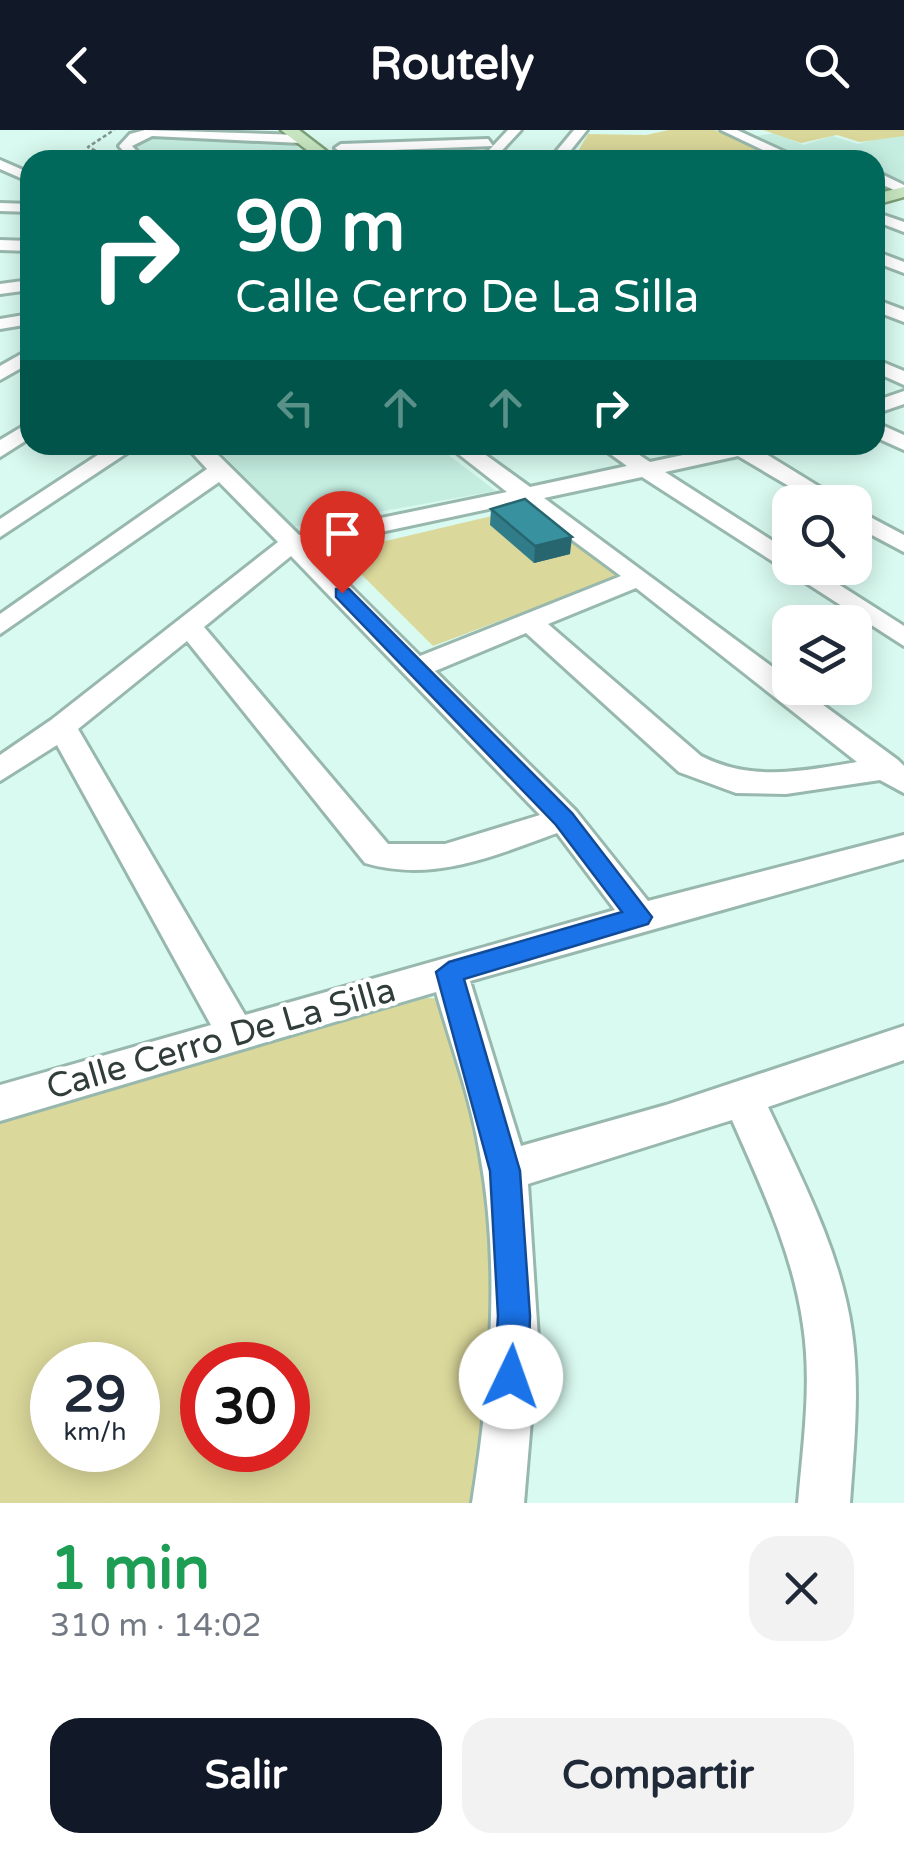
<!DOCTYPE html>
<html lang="es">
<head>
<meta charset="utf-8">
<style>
	:root { --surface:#fff; --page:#f2f2f3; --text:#1f2937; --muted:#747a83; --accent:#111827 }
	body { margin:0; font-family:"Varela Round",sans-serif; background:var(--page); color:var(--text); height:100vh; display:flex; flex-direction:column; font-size:38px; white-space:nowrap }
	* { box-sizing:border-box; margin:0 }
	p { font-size:32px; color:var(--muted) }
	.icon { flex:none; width:55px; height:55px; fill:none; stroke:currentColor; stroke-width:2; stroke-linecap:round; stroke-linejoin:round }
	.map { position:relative; height:1373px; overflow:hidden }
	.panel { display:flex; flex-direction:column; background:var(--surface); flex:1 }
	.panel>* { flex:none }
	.banner { position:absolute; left:20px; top:20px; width:865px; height:305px; border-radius:30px; box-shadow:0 5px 25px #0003; background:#00695c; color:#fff; overflow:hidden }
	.fabs { position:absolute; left:772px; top:355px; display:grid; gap:20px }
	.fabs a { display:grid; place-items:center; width:100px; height:100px; border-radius:20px; background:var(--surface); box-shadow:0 5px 25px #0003; font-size:50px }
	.speed { position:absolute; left:30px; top:1212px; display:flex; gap:20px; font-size:50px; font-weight:700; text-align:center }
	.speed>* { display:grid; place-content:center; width:130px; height:130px; border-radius:50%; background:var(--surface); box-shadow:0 5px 25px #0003; line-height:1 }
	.speed small { font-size:25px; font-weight:400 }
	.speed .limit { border:15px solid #d22; background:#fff; color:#111 }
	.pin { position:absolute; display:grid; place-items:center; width:85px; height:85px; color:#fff; margin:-102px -42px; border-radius:50% 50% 50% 0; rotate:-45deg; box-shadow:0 0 10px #0007 }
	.pin .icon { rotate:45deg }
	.me { position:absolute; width:110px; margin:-55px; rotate:3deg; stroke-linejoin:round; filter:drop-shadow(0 0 8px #0008) }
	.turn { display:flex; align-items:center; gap:35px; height:210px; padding:0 50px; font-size:45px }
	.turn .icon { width:130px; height:130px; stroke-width:2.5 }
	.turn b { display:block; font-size:70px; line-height:85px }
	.lanes { display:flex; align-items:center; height:95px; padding:0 50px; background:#0003; justify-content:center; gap:50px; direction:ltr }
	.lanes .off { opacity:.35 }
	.round { display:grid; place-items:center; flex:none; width:105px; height:105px; border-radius:30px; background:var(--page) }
	.overview { display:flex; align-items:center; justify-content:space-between; height:170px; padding:0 50px }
	h1 { font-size:60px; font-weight:800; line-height:75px; color:#1e9e55 }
	.cta { display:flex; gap:20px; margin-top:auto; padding:20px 50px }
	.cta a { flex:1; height:115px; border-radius:30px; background:var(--accent); color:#fff; font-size:40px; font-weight:800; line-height:115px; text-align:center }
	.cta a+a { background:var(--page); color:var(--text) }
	header { display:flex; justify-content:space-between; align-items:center; height:130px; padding:0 50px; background:var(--accent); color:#fff; font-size:45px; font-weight:800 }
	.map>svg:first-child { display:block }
</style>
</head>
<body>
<header><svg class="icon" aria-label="back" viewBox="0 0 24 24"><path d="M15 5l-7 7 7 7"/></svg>Routely<svg class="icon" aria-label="search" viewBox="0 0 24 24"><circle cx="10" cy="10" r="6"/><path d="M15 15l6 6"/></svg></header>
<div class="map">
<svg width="904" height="1373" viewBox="0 0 904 1373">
	<rect width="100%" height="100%" fill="#d9faf0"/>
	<path fill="#c5eee1" d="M776,3L803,15L832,6L858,14L897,4L904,6V59L887,65L875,60V30H809L756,6Z
		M147,5L291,12L315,30H145L131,18Z
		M214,315H435L496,361L293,397Z"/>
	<path fill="#dbd89b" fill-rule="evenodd" d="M669,0H715L774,27L573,30L588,4L646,5Z
		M763,0H904V6L860,12L837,5L801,13Z
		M535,376L624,444L433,516L339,422Z
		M426,868L447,869L498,1047L485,1373H0V992ZM52,1235H138V1320H52ZM202,1235H288V1320H202Z"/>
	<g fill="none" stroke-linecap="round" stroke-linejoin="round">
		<defs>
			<path id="minor" d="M145,0L300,5L306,9L300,13L152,6L132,16L145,30H131L119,16L130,4Z
				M508,0H521L493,30H479L493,16L341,22L335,18L341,14L488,9L493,16Z
				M574,0H587L563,30H549Z
				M721,0H737L802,30H784Z
				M0,30L30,43V52L0,39Z
				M875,41L904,55V65L875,51Z
				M0,73L30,74V82L0,81Z
				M875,82L904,92V102L875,91Z
				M0,110L30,111V121L0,120Z
				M875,121L904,132V143L875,132Z
				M30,150V160L0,164V154Z
				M875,169L904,180V192L875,181Z
				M30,184V194L0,199V189Z
				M30,219V233L0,250V236Z
				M875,229L904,241V255L875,242Z
				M904,261V274L875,284V271Z
				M30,292V308L0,327V310Z
				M875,292L904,305V320L875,307Z
				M113,315H139L0,407V389Z
				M185,315H208L299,405L507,362L447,315H472L530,357L627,336L598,315H624L650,332L730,315H772L761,321L844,372H816L738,326L665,342L790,422V438H813L904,496V516L642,347L544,368L790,550V558H800L898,630L904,636V663L880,650L786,664L736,663L679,642L526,503L435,541L576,681L648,771L904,705V729L470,851L521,1016L666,975L904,896V930L768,977C802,1049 841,1123 852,1202C860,1259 854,1316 850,1373H798C803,1314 812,1254 803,1195C793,1123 761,1056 732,990L528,1054L538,1208L524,1373H472C490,1258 501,1139 480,1024C471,968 451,915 436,862L0,991V955L211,895L57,615L0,651V625L51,590L278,412L219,352L0,504V484L207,339ZM521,372L621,446L420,526L311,417ZM291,426L540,685L445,714H388L204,497ZM636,458L857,632C804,641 751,652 701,626L548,494ZM187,511L365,733C432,753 494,726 557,703L615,780L245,885L78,599Z
				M855,379L904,405V422L855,396Z"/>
			<path id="major" d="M281,0H299L338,30H320Z
				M904,57V67L875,75V64Z"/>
		</defs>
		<use href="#minor" stroke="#98b8ae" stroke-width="6"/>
		<use href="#major" stroke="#7ca078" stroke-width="5"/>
		<path stroke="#80968f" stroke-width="2.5" stroke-dasharray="4 2.5" stroke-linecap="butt" d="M113,29L88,17L114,0"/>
		<use href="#minor" fill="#fff" fill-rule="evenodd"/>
		<use href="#major" fill="#c8e6c2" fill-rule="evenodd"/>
	</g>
	<path fill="#307d89" d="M491,379L570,424L534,433L490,395Z"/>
	<path fill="#27666f" d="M572,407L570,424L534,433L535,416Z"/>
	<path fill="#38919f" stroke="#27666f" stroke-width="2.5" d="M525,369L572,407L535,416L491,379Z"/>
	<path fill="#1a73e8" stroke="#114b97" stroke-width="2.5" d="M336,459H349L572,683L652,787L648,794L464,849L520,1041L530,1186L528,1247L523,1259L511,1264L499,1259L494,1247L498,1186L490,1041L436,842L449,832L622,782L556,695L336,467Z"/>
	<g text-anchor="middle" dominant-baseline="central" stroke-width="9" stroke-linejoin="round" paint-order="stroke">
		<g font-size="35" fill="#313d3a" stroke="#fff">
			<text transform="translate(221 909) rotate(-16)">Calle Cerro De La Silla</text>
		</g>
	</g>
</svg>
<div class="fabs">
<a><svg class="icon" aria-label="search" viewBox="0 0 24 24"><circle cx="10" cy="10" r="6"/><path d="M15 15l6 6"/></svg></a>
<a><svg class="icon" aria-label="layers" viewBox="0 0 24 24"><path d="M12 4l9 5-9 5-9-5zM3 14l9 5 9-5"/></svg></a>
</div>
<div class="speed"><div>29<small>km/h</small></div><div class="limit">30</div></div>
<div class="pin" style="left:342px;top:463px;background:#d93025"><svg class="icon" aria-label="arrive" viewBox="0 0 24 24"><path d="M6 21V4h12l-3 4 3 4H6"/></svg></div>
<svg class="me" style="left:511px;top:1247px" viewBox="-20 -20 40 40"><circle r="19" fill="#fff"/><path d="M0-13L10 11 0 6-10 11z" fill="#1a73e8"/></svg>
<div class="banner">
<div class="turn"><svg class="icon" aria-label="right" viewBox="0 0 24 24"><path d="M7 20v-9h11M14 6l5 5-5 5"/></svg><div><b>90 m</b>Calle Cerro De La Silla</div></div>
<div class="lanes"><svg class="icon off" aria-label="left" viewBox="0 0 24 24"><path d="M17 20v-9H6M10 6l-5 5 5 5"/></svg><svg class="icon off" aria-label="ahead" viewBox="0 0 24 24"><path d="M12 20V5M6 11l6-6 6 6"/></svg><svg class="icon off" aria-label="ahead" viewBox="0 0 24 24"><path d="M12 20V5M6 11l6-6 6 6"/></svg><svg class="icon" aria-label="right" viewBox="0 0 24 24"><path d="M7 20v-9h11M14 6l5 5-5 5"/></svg></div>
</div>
</div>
<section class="panel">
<div class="overview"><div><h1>1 min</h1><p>310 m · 14:02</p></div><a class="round"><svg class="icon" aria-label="close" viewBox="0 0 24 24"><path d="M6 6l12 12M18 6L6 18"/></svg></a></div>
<div class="cta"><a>Salir</a><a>Compartir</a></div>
</section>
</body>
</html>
